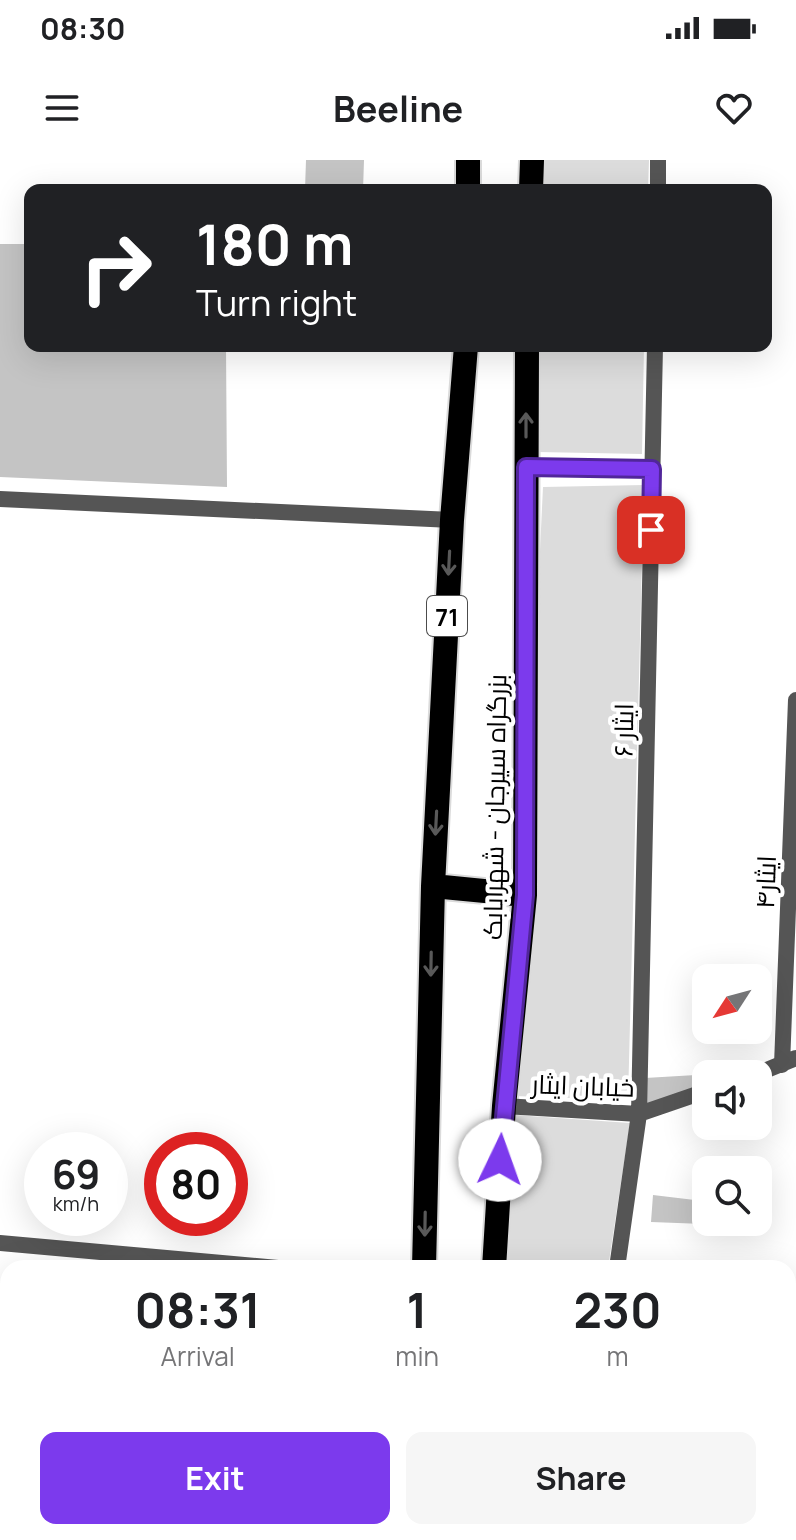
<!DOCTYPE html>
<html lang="en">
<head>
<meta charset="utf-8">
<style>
	:root { --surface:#fff; --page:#f6f6f6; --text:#202124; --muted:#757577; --accent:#7c3aed }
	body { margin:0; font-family:Manrope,Cairo,sans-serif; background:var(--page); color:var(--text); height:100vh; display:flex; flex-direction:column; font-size:30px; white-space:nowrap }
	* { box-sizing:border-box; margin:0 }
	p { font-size:26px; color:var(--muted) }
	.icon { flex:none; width:44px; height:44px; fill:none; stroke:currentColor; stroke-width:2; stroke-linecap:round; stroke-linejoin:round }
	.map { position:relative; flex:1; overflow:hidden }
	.panel { position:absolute; left:0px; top:1100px; width:796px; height:280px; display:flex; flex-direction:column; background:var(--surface); border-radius:24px 24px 0 0; box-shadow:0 8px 32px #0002 }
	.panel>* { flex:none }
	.banner { position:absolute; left:24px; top:24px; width:748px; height:168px; border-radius:16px; box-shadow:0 8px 32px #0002; background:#202124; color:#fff; overflow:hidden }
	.needle { width:52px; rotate:234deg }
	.tools { position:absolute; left:692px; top:804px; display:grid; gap:16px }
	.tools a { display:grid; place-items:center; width:80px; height:80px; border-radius:16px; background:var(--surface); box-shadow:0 8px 32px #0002; font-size:40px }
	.speed { position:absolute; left:24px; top:972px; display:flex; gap:16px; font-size:40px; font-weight:700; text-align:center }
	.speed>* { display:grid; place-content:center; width:104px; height:104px; border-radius:50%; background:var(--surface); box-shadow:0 8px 32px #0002; line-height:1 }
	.speed small { font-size:20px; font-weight:400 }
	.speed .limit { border:12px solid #d22; background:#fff; color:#111 }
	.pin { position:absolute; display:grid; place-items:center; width:68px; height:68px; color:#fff; margin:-34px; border-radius:16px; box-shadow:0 4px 12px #0006 }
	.me { position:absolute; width:88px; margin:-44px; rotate:3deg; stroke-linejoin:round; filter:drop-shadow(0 0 6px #0008) }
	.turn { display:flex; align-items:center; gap:28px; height:168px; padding:0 40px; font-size:36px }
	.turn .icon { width:104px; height:104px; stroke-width:2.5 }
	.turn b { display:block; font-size:56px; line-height:68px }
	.eta { display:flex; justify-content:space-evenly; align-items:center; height:136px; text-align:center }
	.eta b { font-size:48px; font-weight:700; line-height:56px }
	.cta { display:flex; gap:16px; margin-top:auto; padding:16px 40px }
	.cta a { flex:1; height:92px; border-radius:16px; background:var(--accent); color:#fff; font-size:32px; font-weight:700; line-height:92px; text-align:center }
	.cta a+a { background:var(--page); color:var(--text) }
	.status { display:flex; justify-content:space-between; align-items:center; height:56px; padding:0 40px; background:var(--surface); direction:ltr }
	.status svg { height:22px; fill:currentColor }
	header { display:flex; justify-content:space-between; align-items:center; height:104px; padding:0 40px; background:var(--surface); font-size:36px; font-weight:700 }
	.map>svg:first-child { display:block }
</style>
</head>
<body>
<div class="status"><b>08:30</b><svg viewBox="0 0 49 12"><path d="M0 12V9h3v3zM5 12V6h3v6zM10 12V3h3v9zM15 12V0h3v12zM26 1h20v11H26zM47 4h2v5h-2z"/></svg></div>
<header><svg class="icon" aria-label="menu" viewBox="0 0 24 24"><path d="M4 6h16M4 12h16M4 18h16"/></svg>Beeline<svg class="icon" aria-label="heart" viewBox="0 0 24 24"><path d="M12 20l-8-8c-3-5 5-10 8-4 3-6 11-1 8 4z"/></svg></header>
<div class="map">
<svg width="796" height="1380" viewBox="0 0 796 1380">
	<rect width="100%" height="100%" fill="#fff"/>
	<path fill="#dcdcdc" d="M544,0H649L648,30H543Z
		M540,186H644L642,294L538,292Z
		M644,325L628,940L514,936L543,327Z
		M515,955L630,963L608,1108H505Z"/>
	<path fill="#c4c4c4" d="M306,0H364L363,30H305Z
		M0,84H30V186H226L227,327L0,317Z
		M696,915L695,931L644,949L645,918Z
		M653,1035L703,1041L704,1064L651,1062Z
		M8,1326V1372H291L290,1380H0V1331Z"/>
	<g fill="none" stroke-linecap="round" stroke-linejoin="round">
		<defs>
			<path id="highway" d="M468,30V0
				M531,30L532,0
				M433,726L525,735
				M424,1108L433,726L452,360L466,186
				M494,1108L504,946L525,735L527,186
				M407,1380L408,1372
				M474,1380L475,1372"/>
		</defs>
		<use href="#highway" stroke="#dbdbdb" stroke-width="28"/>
		<path stroke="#555" stroke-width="16" d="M658,30V0
			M526,307L652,309
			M0,339L452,360
			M782,905L796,540
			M757,914L796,898
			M504,946L639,954L706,931
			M0,1083L278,1108
			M617,1108L639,954L655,186
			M528,1372L533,1380
			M579,1380L580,1372"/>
		<use href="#highway" stroke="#000" stroke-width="24"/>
	</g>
	<defs><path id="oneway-shaft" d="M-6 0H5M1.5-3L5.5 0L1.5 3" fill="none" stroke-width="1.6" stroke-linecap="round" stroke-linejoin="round" transform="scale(2)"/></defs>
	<g stroke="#595959">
		<use href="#oneway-shaft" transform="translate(526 265) rotate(-90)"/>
		<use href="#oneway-shaft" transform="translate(449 403) rotate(93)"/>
		<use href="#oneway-shaft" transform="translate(436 663) rotate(93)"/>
		<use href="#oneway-shaft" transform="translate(431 804) rotate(91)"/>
		<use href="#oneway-shaft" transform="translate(425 1064) rotate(91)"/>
	</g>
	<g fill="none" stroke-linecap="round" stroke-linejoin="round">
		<defs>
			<path id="route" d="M500,1000L525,735L526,307L652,309L651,370"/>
		</defs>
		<use href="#route" stroke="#51269a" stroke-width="20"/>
		<use href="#route" stroke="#7c3aed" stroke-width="14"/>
	</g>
	<g text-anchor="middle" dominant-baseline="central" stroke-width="8" stroke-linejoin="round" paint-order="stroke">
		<rect fill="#fff" stroke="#4c4c4c" stroke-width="2" x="427" y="436" width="40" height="40" rx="6"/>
		<g font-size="24" font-weight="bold" fill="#000">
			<text x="447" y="456">71</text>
		</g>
		<g font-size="26" fill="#000" stroke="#fff">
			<text transform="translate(623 570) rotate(-89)">ایثار ۶</text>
			<text transform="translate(494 647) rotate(-89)">بزرگراه سیرجان - شهر بابک</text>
			<text transform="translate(765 722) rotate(-88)">ایثار۴</text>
			<text transform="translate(583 925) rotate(2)">خیابان ایثار</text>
		</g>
	</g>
</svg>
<div class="tools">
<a><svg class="needle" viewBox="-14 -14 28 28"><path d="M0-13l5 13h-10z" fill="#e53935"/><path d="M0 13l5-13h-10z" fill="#757577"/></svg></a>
<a><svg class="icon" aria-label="sound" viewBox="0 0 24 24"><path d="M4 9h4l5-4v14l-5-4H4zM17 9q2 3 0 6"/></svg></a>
<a><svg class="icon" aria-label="search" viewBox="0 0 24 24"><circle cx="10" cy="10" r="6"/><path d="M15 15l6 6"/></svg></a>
</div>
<div class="speed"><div>69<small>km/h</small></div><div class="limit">80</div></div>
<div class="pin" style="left:651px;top:370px;background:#d93025"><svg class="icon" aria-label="arrive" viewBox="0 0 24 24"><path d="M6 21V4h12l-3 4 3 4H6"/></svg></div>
<svg class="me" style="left:500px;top:1000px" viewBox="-20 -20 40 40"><circle r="19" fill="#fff"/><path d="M0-13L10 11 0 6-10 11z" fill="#7c3aed"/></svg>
<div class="banner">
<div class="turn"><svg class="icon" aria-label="right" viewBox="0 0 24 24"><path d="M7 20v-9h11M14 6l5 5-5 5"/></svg><div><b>180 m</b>Turn right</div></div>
</div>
<section class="panel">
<div class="eta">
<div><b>08:31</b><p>Arrival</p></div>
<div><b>1</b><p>min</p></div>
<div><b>230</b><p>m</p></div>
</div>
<div class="cta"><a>Exit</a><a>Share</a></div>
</section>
</div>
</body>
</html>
